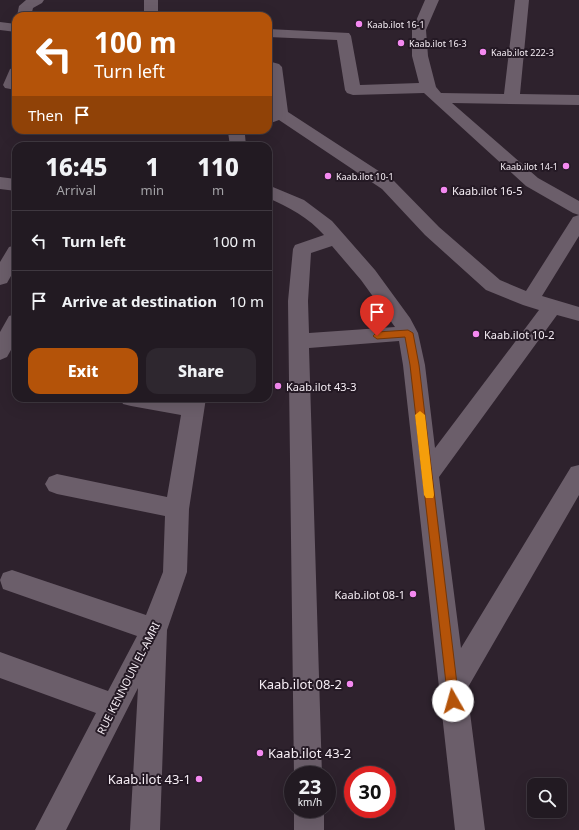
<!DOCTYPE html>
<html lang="en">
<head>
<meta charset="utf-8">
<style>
	:root { --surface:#221a22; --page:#2e272f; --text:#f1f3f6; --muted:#a2a1a5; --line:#3f3840; --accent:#b45309 }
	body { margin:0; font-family:"Noto Sans",sans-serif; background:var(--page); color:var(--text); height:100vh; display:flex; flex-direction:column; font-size:15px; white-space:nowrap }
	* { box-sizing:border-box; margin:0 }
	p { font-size:13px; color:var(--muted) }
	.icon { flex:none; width:22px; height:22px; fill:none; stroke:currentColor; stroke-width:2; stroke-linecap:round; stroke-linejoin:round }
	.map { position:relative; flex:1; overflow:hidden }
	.side { position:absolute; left:12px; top:142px; width:260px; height:260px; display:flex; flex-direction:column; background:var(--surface); border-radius:12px; box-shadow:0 4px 16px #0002,0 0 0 1px var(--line) }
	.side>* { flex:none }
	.banner { position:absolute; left:12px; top:12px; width:260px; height:122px; border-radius:12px; box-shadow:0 4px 16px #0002,0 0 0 1px var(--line); background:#b45309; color:#fff; overflow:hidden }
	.tools { position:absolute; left:527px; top:778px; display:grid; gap:8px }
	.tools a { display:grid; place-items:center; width:40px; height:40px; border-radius:8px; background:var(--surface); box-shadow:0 4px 16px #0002,0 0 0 1px var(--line); font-size:20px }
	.speed { position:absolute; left:284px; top:766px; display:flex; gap:8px; font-size:20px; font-weight:700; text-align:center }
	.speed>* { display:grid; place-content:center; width:52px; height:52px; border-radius:50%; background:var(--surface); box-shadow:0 4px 16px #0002,0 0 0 1px var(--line); line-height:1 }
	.speed small { font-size:10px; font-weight:400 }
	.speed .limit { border:6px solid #d22; background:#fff; color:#111 }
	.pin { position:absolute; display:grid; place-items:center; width:34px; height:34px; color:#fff; margin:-41px -17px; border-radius:50% 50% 50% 0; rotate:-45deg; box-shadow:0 0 4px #0007 }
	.pin .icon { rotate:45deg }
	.me { position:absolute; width:44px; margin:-22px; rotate:353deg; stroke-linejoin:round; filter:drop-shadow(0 0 3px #0008) }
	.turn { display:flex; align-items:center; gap:14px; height:84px; padding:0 16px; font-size:18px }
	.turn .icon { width:52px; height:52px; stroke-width:2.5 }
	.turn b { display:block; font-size:28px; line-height:34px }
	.then { display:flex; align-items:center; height:38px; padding:0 16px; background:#0003; gap:8px; font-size:15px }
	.eta { display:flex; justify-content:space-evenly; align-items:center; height:68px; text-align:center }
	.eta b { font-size:24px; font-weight:800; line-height:28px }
	.action { display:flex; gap:8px; margin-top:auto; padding:8px 16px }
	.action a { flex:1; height:46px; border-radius:12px; background:var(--accent); color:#fff; font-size:16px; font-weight:800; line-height:46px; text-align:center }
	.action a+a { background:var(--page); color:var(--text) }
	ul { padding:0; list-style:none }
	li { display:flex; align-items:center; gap:12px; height:60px; padding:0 16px; border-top:1px solid var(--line) }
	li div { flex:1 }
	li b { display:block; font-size:15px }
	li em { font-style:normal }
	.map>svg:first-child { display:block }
</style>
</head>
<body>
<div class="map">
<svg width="579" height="830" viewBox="0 0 579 830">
	<rect width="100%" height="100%" fill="#2e222d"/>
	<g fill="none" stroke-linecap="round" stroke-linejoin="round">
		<path fill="#6b5e6a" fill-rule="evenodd" d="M26,0H44L42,3L33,8L31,16H17L19,6Z
			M144,0H158V16H144Z
			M425,0H439L426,30L428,56L436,87L441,93L504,94L515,0H529L520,94L579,95V105L452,103L538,178L579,201V215L573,213L526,186L424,93L353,95L347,93L345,90L337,40L268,37V29L349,33L351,36L360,85L419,83L412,56V30Z
			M0,22L16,24V32L0,30Z
			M268,61L279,64L282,67L288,112L394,181L439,227L500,280L526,291L573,217L579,215V236L542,296L579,307V321L557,315L439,477L461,648L571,467L579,465V495L467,689L485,830H455L403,365L399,341L309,348L322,775H294L288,301L293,249L295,245L324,235C309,218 289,207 268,198V185L304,200L332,221L375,270L410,318L418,333L425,365L435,448L539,310L523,305L486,290L425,235L382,189L279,120L268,124V113L272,112L268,82ZM332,246L361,280L395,327L309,333L308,301L311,253Z
			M16,67V90L5,88L3,85L10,69Z
			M229,130H250L245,135L246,146H230L228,132Z
			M0,177L16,179V191L0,189Z
			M16,245V267L7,283L0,285V262L9,247Z
			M16,314V341L7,357L0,360V332L9,316Z
			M120,398H206L189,509L187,572L167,630L160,830H130L138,688L66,830H35L96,713L0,678V652L108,691L137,636L3,589L0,580L3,573L12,570L146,615L163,572L165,516L57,494L49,491L45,484L49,477L57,474L167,497L181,415L131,406L123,404Z
			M294,809H324V830H294Z"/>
	</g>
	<path fill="#b45309" stroke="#753606" d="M408,330L413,333L419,365L459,701L457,705L453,706L449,705L448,701L410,365L405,337L377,339L373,336L377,332Z"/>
	<path fill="#f59e0b" d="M420,411L425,415L434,495L433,498H426L424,495L415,415Z"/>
	<g fill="#f489f0" stroke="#241924" stroke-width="1.5">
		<circle cx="359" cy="24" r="4"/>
		<circle cx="401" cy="43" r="4"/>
		<circle cx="483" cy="52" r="4"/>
		<circle cx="566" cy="166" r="4"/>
		<circle cx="328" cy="176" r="4"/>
		<circle cx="444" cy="190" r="4"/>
		<circle cx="476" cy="334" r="4"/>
		<circle cx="278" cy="386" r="4"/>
		<circle cx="413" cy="594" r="4"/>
		<circle cx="350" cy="684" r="4"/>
		<circle cx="260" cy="753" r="4"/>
		<circle cx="199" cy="779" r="4"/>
	</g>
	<g text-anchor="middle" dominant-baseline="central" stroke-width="4" stroke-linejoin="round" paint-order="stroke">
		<g font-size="9" fill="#f6eef5" stroke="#241924" text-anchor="start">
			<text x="367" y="24">Kaab.ilot 16-1</text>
			<text x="409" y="43">Kaab.ilot 16-3</text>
			<text x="491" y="52">Kaab.ilot 222-3</text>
			<text x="558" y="166" text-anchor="end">Kaab.ilot 14-1</text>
			<text x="336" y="176">Kaab.ilot 10-1</text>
		</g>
		<g font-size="11" fill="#f6eef5" stroke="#241924" text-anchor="start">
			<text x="452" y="190">Kaab.ilot 16-5</text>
			<text x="484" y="334">Kaab.ilot 10-2</text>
			<text x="286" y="386">Kaab.ilot 43-3</text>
			<text x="405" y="594" text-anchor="end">Kaab.ilot 08-1</text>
		</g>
		<g font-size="11" fill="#f6eef5" stroke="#241924">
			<text transform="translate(128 678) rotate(-63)">RUE KENNOUN EL-AMRI</text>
		</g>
		<g font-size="13" fill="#f6eef5" stroke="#241924" text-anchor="end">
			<text x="342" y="684">Kaab.ilot 08-2</text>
			<text x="268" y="753" text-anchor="start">Kaab.ilot 43-2</text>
			<text x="191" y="779">Kaab.ilot 43-1</text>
		</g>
	</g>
</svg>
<div class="tools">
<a><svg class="icon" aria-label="search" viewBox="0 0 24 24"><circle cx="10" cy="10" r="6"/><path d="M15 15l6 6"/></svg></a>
</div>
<div class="speed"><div>23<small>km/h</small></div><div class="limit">30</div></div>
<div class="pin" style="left:377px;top:336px;background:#d93025"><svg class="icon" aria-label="arrive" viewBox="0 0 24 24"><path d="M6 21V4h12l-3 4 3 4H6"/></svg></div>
<svg class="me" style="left:453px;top:701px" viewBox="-20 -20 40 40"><circle r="19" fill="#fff"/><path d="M0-13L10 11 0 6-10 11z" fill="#b45309"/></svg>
<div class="banner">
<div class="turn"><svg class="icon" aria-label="left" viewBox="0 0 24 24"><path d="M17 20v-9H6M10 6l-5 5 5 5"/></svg><div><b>100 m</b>Turn left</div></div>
<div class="then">Then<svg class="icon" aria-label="arrive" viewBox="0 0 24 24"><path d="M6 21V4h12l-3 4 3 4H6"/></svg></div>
</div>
<section class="side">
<div class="eta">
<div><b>16:45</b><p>Arrival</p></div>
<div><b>1</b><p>min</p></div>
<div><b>110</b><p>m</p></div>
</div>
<ul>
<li><svg class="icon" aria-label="left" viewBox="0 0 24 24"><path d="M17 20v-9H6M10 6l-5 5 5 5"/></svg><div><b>Turn left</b></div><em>100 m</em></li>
<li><svg class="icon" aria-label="arrive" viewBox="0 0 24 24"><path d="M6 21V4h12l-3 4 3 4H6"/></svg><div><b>Arrive at destination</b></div><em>10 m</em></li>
</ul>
<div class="action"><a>Exit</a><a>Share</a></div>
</section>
</div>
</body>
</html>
